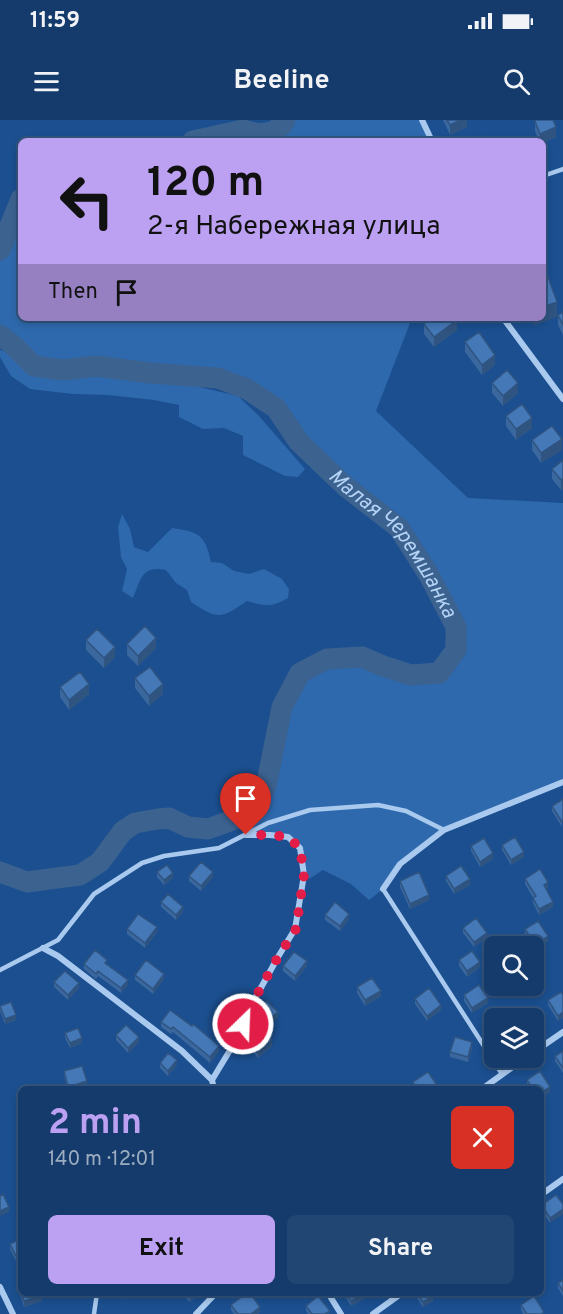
<!DOCTYPE html>
<html lang="en">
<head>
<meta charset="utf-8">
<style>
	:root { --surface:#143b6b; --page:#214673; --text:#f1f3f6; --muted:#9dadc1; --line:#33557e; --accent:#bca0f2 }
	body { margin:0; font-family:Overpass,sans-serif; background:var(--page); color:var(--text); height:100vh; display:flex; flex-direction:column; font-size:22px; white-space:nowrap }
	* { box-sizing:border-box; margin:0 }
	p { font-size:20px; color:var(--muted) }
	.icon { flex:none; width:33px; height:33px; fill:none; stroke:currentColor; stroke-width:2; stroke-linecap:round; stroke-linejoin:round }
	.map { position:relative; flex:1; overflow:hidden }
	.side { position:absolute; left:18px; top:966px; width:526px; height:210px; display:flex; flex-direction:column; background:var(--surface); border-radius:9px; box-shadow:0 3px 9px #0003,0 0 0 2px var(--line) }
	.side>* { flex:none }
	.top-card { position:absolute; left:18px; top:18px; width:528px; height:183px; border-radius:9px; box-shadow:0 3px 9px #0003,0 0 0 2px var(--line); background:#bca0f2; color:#111; overflow:hidden }
	.tools { position:absolute; left:484px; top:816px; display:grid; gap:12px }
	.tools a { display:grid; place-items:center; width:60px; height:60px; border-radius:9px; background:var(--surface); box-shadow:0 3px 9px #0003,0 0 0 2px var(--line); font-size:30px }
	.pin { position:absolute; display:grid; place-items:center; width:51px; height:51px; color:#fff; margin:-62px -26px; border-radius:50% 50% 50% 0; rotate:-45deg; box-shadow:0 0 6px #0007 }
	.pin .icon { rotate:45deg }
	.me { position:absolute; width:66px; margin:-33px; rotate:24deg; stroke-linejoin:round; filter:drop-shadow(0 0 4px #0008) }
	.turn { display:flex; align-items:center; gap:21px; height:126px; padding:0 30px; font-size:27px }
	.turn .icon { width:78px; height:78px; stroke-width:2.5 }
	.turn b { display:block; font-size:42px; line-height:51px }
	.then { display:flex; align-items:center; height:57px; padding:0 30px; background:#0003; gap:12px; font-size:22px }
	.round { display:grid; place-items:center; flex:none; width:63px; height:63px; border-radius:9px; background:var(--page) }
	.headline { display:flex; align-items:center; justify-content:space-between; height:102px; padding:0 30px }
	h1 { font-size:36px; font-weight:700; line-height:45px; color:var(--accent) }
	.primary-button { display:flex; gap:12px; margin-top:auto; padding:12px 30px }
	.primary-button a { flex:1; height:69px; border-radius:9px; background:var(--accent); color:#111; font-size:24px; font-weight:700; line-height:69px; text-align:center }
	.primary-button a+a { background:var(--page); color:var(--text) }
	.status { display:flex; justify-content:space-between; align-items:center; height:42px; padding:0 30px; background:var(--surface); direction:ltr }
	.status svg { height:16px; fill:currentColor }
	header { display:flex; justify-content:space-between; align-items:center; height:78px; padding:0 30px; background:var(--surface); font-size:27px; font-weight:700 }
	.map>svg:first-child { display:block }
</style>
</head>
<body>
<div class="status"><b>11:59</b><svg viewBox="0 0 49 12"><path d="M0 12V9h3v3zM5 12V6h3v6zM10 12V3h3v9zM15 12V0h3v12zM26 1h20v11H26zM47 4h2v5h-2z"/></svg></div>
<header><svg class="icon" aria-label="menu" viewBox="0 0 24 24"><path d="M4 6h16M4 12h16M4 18h16"/></svg>Beeline<svg class="icon" aria-label="search" viewBox="0 0 24 24"><circle cx="10" cy="10" r="6"/><path d="M15 15l6 6"/></svg></header>
<div class="map">
<svg width="563" height="1194" viewBox="0 0 563 1194">
	<rect width="100%" height="100%" fill="#1b4f8f"/>
	<path fill="#2e69ad" d="M285,0H422L432,21H193L243,10L259,14L273,12L282,5Z
		M21,79V198H412L376,291L468,378L563,383V662L444,710L400,744L383,769L369,780L351,764L323,750L309,759L300,728L288,717L246,715L266,667L282,587L300,553L327,539L362,537L383,546L422,554L439,553L456,530V507L429,455L399,408L345,366L299,322L276,288L247,269L218,258L150,253L96,246L63,250L34,246L13,225L0,215V130Z
		M0,230L11,233L34,254L64,258L96,256L143,259L191,265L238,276L259,296L305,349L298,357L285,356L243,335V316L224,308L203,309L179,297V285L154,280L108,275L73,274L30,269L11,256L0,237Z
		M122,394L130,409L134,427L148,432L172,408C199,412 205,414 211,442L222,443L234,451L249,454L264,449L282,459L289,469L288,478C271,488 265,486 247,481C221,499 218,500 191,482L187,470L176,463L166,450C142,445 141,459 133,478L122,471L127,449L121,437L118,407Z"/>
	<g fill="none" stroke-linecap="round" stroke-linejoin="round">
		<g stroke="#3c6290" stroke-width="21">
			<path d="M193,21L243,10L259,14L273,12L282,5L285,0"/>
			<path d="M0,130L21,79"/>
			<path id="s1" d="M0,215L13,225L34,246L63,250L96,246L150,253L218,258L247,269L276,288L299,322L345,366L399,408L429,455L456,507V530L439,553L411,555L383,546L362,537L327,539L300,553L282,587L266,667L238,698L208,709L188,707L169,698L158,699L135,703L123,711L100,742L80,755L27,762L0,752"/>
		</g>
		<path stroke="#a9c9ee" stroke-width="4.5" d="M543,56L563,49
			M383,769L502,954
			M0,850L58,820L94,774L142,743L164,736L219,728L268,703L310,690L378,685L406,691L444,710
			M94,1194L97,1173"/>
		<path stroke="#a9c9ee" stroke-width="6" d="M422,0L432,21
			M503,198L563,279
			M383,769L400,744L444,710L563,662
			M43,828L58,836L182,931L212,960L214,969
			M534,932L563,912
			M212,960L238,917L248,891L278,837L295,809L304,755L300,728L288,717L270,715H246
			M482,969L525,938
			M542,1074L563,1059
			M0,1167L13,1194
			M328,1173L341,1194
			M196,1194L216,1173
			M373,1194L402,1173"/>
	</g>
	<path fill="#3a679d" d="M443,0H467V7L450,15Z
		M535,1L556,17L543,23V21H539L535,11Z
		M563,192V215L558,205V195Z
		M424,204L457,210L434,227L424,214Z
		M465,222L495,245L482,255L465,232Z
		M492,263L518,273L503,286L492,273Z
		M506,296L532,308L516,320L506,306Z
		M532,320L562,330L541,343L532,330Z
		M563,340V369L561,370L552,359V349Z
		M86,520L115,537L104,548L86,530Z
		M127,524L156,528L138,546L127,535Z
		M135,558L163,574L149,586L135,568Z
		M60,567L89,574L69,590L60,577Z
		M563,679L562,707L552,691V686Z
		M502,725L524,737L511,745L502,730Z
		M471,726L493,739L480,747L471,731Z
		M157,752L173,758L164,765L157,757Z
		M189,756L213,757L201,771L189,761Z
		M446,756L470,765L454,774L446,761Z
		M525,759L548,767L546,769L553,787L539,795L533,783V778L525,764Z
		M400,761L429,780L410,789L400,767Z
		M161,782L183,792L176,800L161,787Z
		M325,795L349,799L340,811L325,800Z
		M463,808L487,818L474,827L463,813Z
		M127,809L157,812L145,828L127,814Z
		M525,809L548,821L535,830L534,826L525,814Z
		M459,840L480,847L467,857L459,846Z
		M84,844H107L128,865L121,873L98,856L96,859L84,849Z
		M283,846H307L295,861L283,851Z
		M135,855L164,859L153,874L135,860Z
		M54,862L79,868L68,880L54,867Z
		M357,867L381,876L365,886L357,873Z
		M464,875L488,883L472,893L464,881Z
		M563,875V898L558,901L548,885V880Z
		M415,879L441,890L427,901L415,884Z
		M0,886L16,900L5,904L0,891Z
		M257,890L278,897L268,907L257,895Z
		M161,902L219,931L210,943L173,912L171,914L161,907Z
		M65,913L82,923L70,928L65,918Z
		M116,915L139,922L128,933L116,920Z
		M248,921L272,926L258,938L248,926Z
		M472,928L468,942L450,937V932Z
		M563,931V953L555,941V936Z
		M160,943L177,945L168,956L160,948Z
		M64,951L87,966L78,969H68L64,956Z
		M527,960L550,972L542,977V969H530L527,965Z
		M556,1075L550,1103L542,1091V1085Z
		M20,1119L16,1141L10,1129V1124Z
		M563,1160V1176L558,1168V1163Z
		M17,1161L42,1181L24,1187L17,1166Z
		M117,1173H130L123,1179Z
		M181,1173H199L190,1182Z
		M343,1173H365V1178L351,1186Z
		M415,1173H431L433,1181L423,1187L415,1175Z
		M231,1185L260,1192L258,1194H234L231,1190Z
		M521,1185L544,1194H523L521,1190Z
		M306,1186L330,1194H308L306,1191Z"/>
	<path fill="#305480" d="M461,0H467V7L450,15V5Z
		M556,7V17L543,23V21H540V14Z
		M557,182V197L533,206V198H543V187Z
		M457,200V210L434,227V217Z
		M495,235V245L482,255V245Z
		M518,263V273L503,286V276Z
		M532,298V308L516,320V309Z
		M562,319V330L541,343V333Z
		M563,359V369L561,370V360Z
		M156,518V528L138,546V536Z
		M115,527V537L104,548V538Z
		M89,564V574L69,590V580Z
		M163,564V574L149,586V576Z
		M524,732V737L511,745V740Z
		M493,733V739L480,747V742Z
		M213,752V757L201,771V766Z
		M173,753V758L164,765V760Z
		M470,759V765L454,774V769Z
		M548,762V767L544,770V765Z
		M429,775V780L410,789V784Z
		M553,782V787L539,795V789Z
		M183,787V792L176,800V795Z
		M349,794V799L340,811V806Z
		M157,807V812L145,828V823Z
		M487,813V818L474,827V822Z
		M548,816V821L535,830V825Z
		M307,841V846L295,861V856Z
		M480,842V847L467,857V851Z
		M164,854V859L153,874V869Z
		M128,860V865L121,873V868Z
		M79,863V868L68,880V875Z
		M381,871V876L365,886V880Z
		M488,878V883L472,893V888Z
		M441,885V890L427,901V896Z
		M278,892V897L268,907V901Z
		M563,892V898L558,901V896Z
		M16,895V900L5,904V899Z
		M139,917V922L128,933V928Z
		M82,918V923L70,928V923Z
		M272,920V926L258,938V933Z
		M472,922V928L468,942V937Z
		M219,926V931L210,943V937Z
		M177,940V945L168,956V951Z
		M87,961V966L78,969H68V967Z
		M550,967V972L542,977V972Z
		M9,1087V1092L0,1096V1091Z
		M563,1089V1094L550,1103V1098Z
		M21,1134V1139L16,1141V1136Z
		M124,1173H130L123,1179V1174Z
		M193,1173H199L190,1182V1176Z
		M365,1173V1178L351,1186V1181Z
		M42,1175V1181L24,1187V1181Z
		M433,1176V1181L423,1187V1182Z
		M260,1187V1192L258,1194H251Z"/>
	<path fill="#4478b7" stroke="#305480" stroke-width="1.5" d="M447,0H461L450,5Z
		M536,0H553L556,7L540,14L535,1Z
		M487,16L489,21H477Z
		M547,154L557,182L543,187V155Z
		M563,192V205L558,195Z
		M432,198H456L457,200L434,217L424,204Z
		M479,212L495,235L482,245L465,222Z
		M507,250L518,263L503,276L492,263Z
		M522,284L532,298L516,309L506,296Z
		M552,306L562,319L541,333L532,320Z
		M563,340V359L561,360L552,349Z
		M145,506L156,518L138,536L127,524Z
		M97,509L115,527L104,538L86,520Z
		M150,547L163,564L149,576L135,558Z
		M80,552L89,564L69,580L60,567Z
		M563,679V701L562,702L552,686Z
		M515,717L524,732L511,740L502,725Z
		M484,718L493,733L480,742L471,726Z
		M201,742L213,752L201,766L189,756Z
		M167,745L173,753L164,760L157,752Z
		M461,746L470,759L454,769L446,756Z
		M540,749L548,762L544,765L553,782L539,789L533,778L536,776L525,759Z
		M419,752L429,775L410,784L400,761Z
		M168,774L183,787L176,795L161,782Z
		M335,782L349,794L340,806L325,795Z
		M138,794L157,807L145,823L127,809Z
		M476,798L487,813L474,822L463,808Z
		M538,801L548,816L535,825L525,809Z
		M95,830L107,840L105,843L128,860L121,868L98,851L96,854L84,844Z
		M472,831L480,842L467,851L459,840Z
		M294,832L307,841L295,856L283,846Z
		M146,840L164,854L153,869L135,855Z
		M65,851L79,863L68,875L54,862Z
		M372,858L381,871L365,880L357,867Z
		M479,865L488,878L472,888L464,875Z
		M429,868L441,885L427,896L415,879Z
		M561,872L563,875V892L558,896L548,880Z
		M267,881L278,892L268,901L257,890Z
		M11,882L16,895L5,899L0,886Z
		M170,890L192,906L193,904L219,926L210,937L173,907L171,909L161,902Z
		M126,905L139,917L128,928L116,915Z
		M78,908L82,918L70,923L65,913Z
		M261,909L272,920L258,933L248,921Z
		M455,917L472,922L468,937L450,932Z
		M563,931V948L555,936Z
		M168,933L177,940L168,951L160,943Z
		M82,946L87,961L68,967L64,951Z
		M540,951L550,967L542,972V969H533L527,960Z
		M428,952L437,965L431,969H417L413,962Z
		M505,964L508,969H498Z
		M3,1074L9,1087L0,1091V1076Z
		M556,1075L563,1084V1089L550,1098L542,1085Z
		M20,1119L21,1134L16,1136L10,1124Z
		M21,1159V1172L17,1161Z
		M563,1160V1171L558,1163Z
		M21,1173H41L42,1175L24,1181Z
		M186,1173H193L190,1176Z
		M247,1173H250L260,1187L251,1194H238L231,1185Z
		M346,1173H364L351,1181Z
		M417,1173H431L433,1176L423,1182Z
		M318,1176L330,1191L325,1194H312L306,1186Z
		M534,1176L544,1192L541,1194H527L521,1185Z"/>
	<g fill="none" stroke-linecap="round" stroke-linejoin="round">
		<path stroke="#e11d48" stroke-width="10" stroke-dasharray="0 18" d="M243,904L248,891L278,837L296,809L304,755L300,728L288,717L270,715H246"/>
	</g>
	<g text-anchor="middle" dominant-baseline="central" stroke-width="5" stroke-linejoin="round" paint-order="stroke">
		<g font-size="21" font-style="italic" fill="#b5d3f5" stroke="#1b4f8f">
			<text stroke="none"><textPath href="#s1" startOffset="478">Малая Черемшанка</textPath></text>
		</g>
	</g>
</svg>
<div class="tools">
<a><svg class="icon" aria-label="search" viewBox="0 0 24 24"><circle cx="10" cy="10" r="6"/><path d="M15 15l6 6"/></svg></a>
<a><svg class="icon" aria-label="layers" viewBox="0 0 24 24"><path d="M12 4l9 5-9 5-9-5zM3 14l9 5 9-5"/></svg></a>
</div>
<div class="pin" style="left:246px;top:715px;background:#d93025"><svg class="icon" aria-label="arrive" viewBox="0 0 24 24"><path d="M6 21V4h12l-3 4 3 4H6"/></svg></div>
<svg class="me" style="left:243px;top:904px" viewBox="-20 -20 40 40"><circle r="17" fill="#e11d48" stroke="#fff" stroke-width="3"/><path d="M0-11L8 9 0 5-8 9z" fill="#fff"/></svg>
<div class="top-card">
<div class="turn"><svg class="icon" aria-label="left" viewBox="0 0 24 24"><path d="M17 20v-9H6M10 6l-5 5 5 5"/></svg><div><b>120 m</b>2-я Набережная улица</div></div>
<div class="then">Then<svg class="icon" aria-label="arrive" viewBox="0 0 24 24"><path d="M6 21V4h12l-3 4 3 4H6"/></svg></div>
</div>
<section class="side">
<div class="headline"><div><h1>2 min</h1><p>140 m · 12:01</p></div><a class="round" style="background:#d93025;color:#fff"><svg class="icon" aria-label="close" viewBox="0 0 24 24"><path d="M6 6l12 12M18 6L6 18"/></svg></a></div>
<div class="primary-button"><a>Exit</a><a>Share</a></div>
</section>
</div>
</body>
</html>
